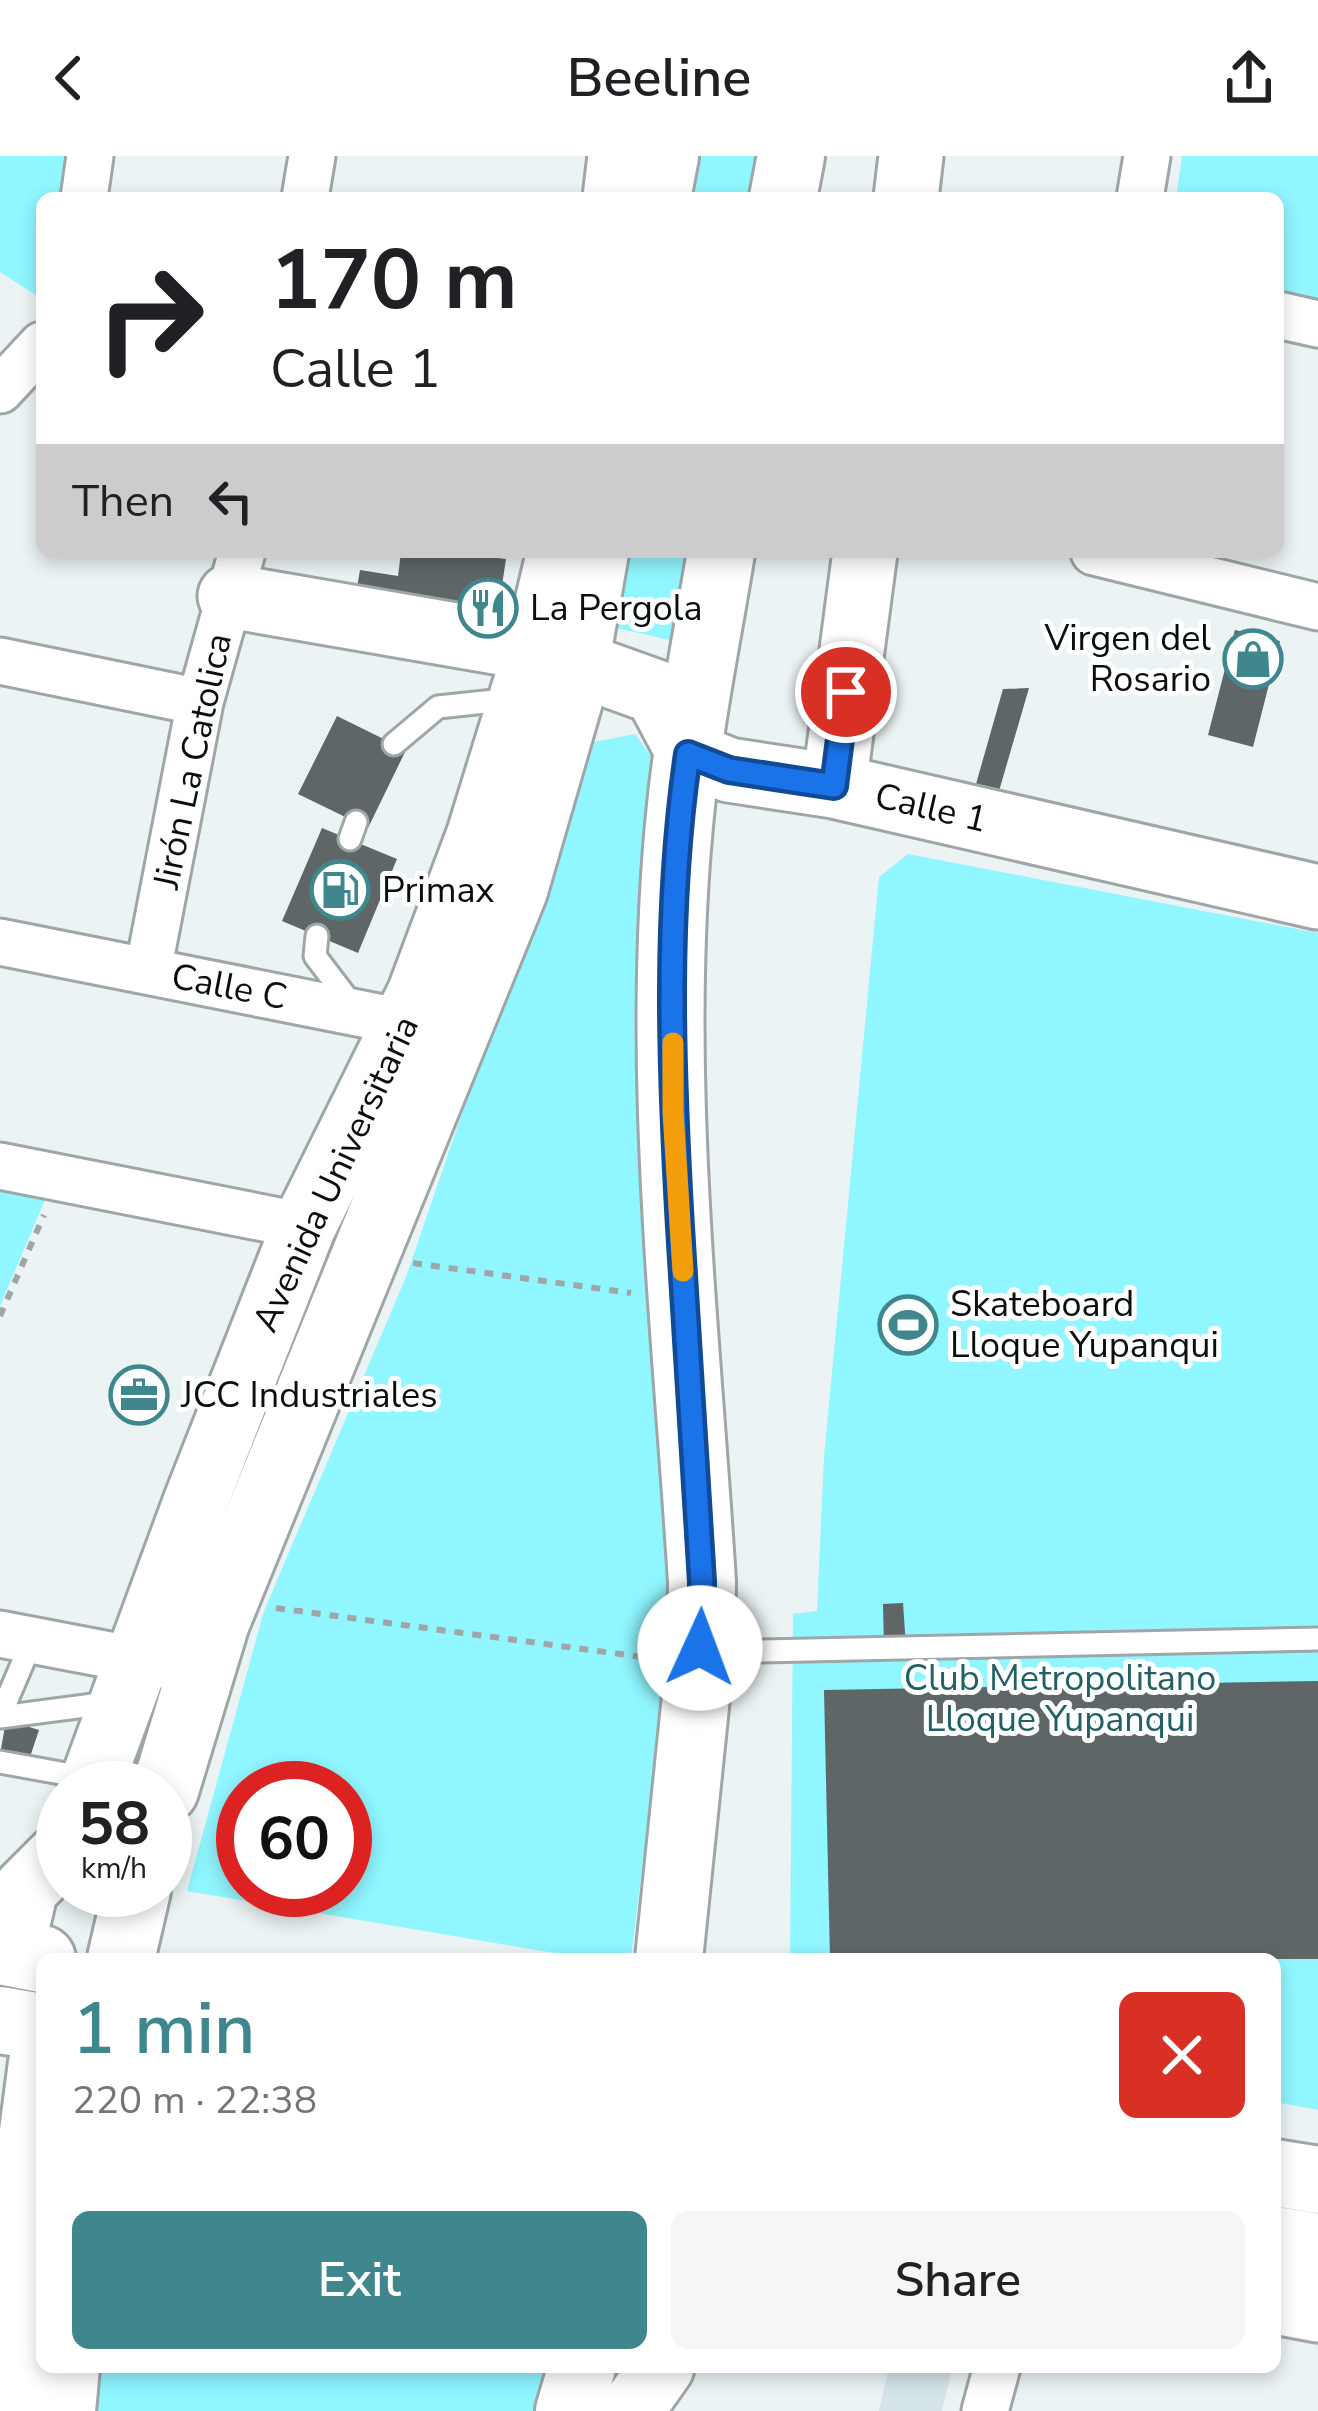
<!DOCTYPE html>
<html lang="en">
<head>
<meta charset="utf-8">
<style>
	:root { --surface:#fff; --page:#f6f6f6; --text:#202124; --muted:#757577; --accent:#3f878d }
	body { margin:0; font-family:"Nunito Sans",sans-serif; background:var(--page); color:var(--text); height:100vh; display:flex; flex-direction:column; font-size:45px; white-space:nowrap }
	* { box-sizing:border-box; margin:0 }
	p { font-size:39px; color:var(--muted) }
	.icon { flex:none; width:66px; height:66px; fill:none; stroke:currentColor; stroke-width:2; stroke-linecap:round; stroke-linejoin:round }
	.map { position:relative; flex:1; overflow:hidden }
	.drawer { position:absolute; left:36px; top:1797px; width:1245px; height:420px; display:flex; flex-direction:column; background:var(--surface); border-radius:18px; box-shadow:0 6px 18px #0003 }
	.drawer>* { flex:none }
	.hud { position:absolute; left:36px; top:36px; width:1248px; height:366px; border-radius:18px; box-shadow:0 6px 18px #0003; background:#fff; color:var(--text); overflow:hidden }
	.speed { position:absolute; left:36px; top:1605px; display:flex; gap:24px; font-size:60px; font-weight:700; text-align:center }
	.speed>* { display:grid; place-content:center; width:156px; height:156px; border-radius:50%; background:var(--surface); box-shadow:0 6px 18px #0003; line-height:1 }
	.speed small { font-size:30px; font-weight:400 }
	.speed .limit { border:18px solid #d22; background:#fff; color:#111 }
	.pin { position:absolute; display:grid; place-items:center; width:102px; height:102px; color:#fff; margin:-51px; border:6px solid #fff; border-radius:50%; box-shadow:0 3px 12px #0007 }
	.me { position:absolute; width:132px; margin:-66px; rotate:2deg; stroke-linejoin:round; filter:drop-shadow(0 0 9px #0008) }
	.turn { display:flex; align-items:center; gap:42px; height:252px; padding:0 36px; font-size:54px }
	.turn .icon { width:156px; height:156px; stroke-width:2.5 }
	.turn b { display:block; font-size:84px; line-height:102px }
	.then { display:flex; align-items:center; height:114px; padding:0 36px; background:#0003; gap:24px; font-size:45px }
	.round { display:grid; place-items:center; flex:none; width:126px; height:126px; border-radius:18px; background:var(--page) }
	.summary { display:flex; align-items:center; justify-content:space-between; height:204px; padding:0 36px }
	h1 { font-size:72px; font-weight:600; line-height:90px; color:var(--accent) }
	.button { display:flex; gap:24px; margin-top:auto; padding:24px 36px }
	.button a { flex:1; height:138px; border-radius:18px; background:var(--accent); color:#fff; font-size:48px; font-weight:600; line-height:138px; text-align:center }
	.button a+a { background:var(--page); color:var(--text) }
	header { display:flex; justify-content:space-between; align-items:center; height:156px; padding:0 36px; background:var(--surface); font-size:54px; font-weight:600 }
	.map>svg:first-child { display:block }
</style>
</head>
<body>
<header><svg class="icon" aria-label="back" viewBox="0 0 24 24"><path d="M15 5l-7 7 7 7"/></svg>Beeline<svg class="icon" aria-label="share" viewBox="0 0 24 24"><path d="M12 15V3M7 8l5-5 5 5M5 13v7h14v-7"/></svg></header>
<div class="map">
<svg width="1318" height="2255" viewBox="0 0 1318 2255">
	<rect width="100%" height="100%" fill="#ebf3f4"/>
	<path fill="#d5e5e7" d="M889,2211H952L942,2255H879Z"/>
	<path fill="#90f6ff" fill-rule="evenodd" d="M0,0H74L67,42H42V143L0,116Z
		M684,0H768L758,42H677Z
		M1182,0H1318V150L1278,140V42H1176Z
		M616,396H690L674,485L604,469Z
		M635,578L661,614L671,1474L631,1803H590L187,1735L264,1455L406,1121L589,587ZM243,1632H345V1734H243Z
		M908,698L1318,777V1954L1275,1946V1803H790L793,1458L817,1455L824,1301L879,721Z
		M0,1023L50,1032L0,1150Z
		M97,2211H548L536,2255H93Z"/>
	<path fill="#5f6667" d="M401,396H452L506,403L496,469L354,449L360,414L398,420Z
		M1235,474L1280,485L1253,591L1208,579Z
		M1029,532L999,635L976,628L1003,533Z
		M337,560L406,594L368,672L298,638Z
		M322,672L397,703L358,797L282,765Z
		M903,1447L906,1491H884L883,1448Z
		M1318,1525V1803H830L824,1534Z
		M6,1564L39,1574L28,1607L0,1599Z"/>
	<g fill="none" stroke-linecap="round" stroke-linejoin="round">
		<defs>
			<path id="lane" d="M394,588L438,551L514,543
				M350,683L356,666
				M317,780L315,800L353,850
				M707,1492L759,1495L1318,1483
				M0,1560L32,1485
				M0,1561L116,1546
				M0,1606L88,1622"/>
			<path id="street" d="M84,42L90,0
				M305,42L312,0
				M1140,42L1147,0
				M1278,159L1318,168
				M0,234L42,189
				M1094,396L1318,451
				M0,505L200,546
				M0,786L433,872
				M148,815L200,546L242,396
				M0,1010L304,1070
				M0,1478L162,1509
				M985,2255L997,2211"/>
			<path id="secondary" d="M615,42L620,0
				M906,42L911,0
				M230,440L536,493L656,536L689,598L729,614L834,630L1318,741
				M834,630L865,396
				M90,1632L195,1347L304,1070L419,838L479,678L536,493L559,396
				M11,1797L26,1733L63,1696
				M0,2104C13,2155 14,2203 9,2255
				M1275,2146L1318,2154
				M631,2255L662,2211"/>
			<path id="primary" d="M657,42L665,0
				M783,42L791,0
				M165,1634L216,1466L514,734L569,544L595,396
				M121,1803L137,1734
				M669,1803L701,1492L702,1426C686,1166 653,900 682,640C691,558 708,477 721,396
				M62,2255L66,2211
				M569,2255L582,2211"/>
			<path id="highway" d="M0,1795L42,1803
				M0,1864L42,1871
				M1275,2017L1318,2024
				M1275,2084L1318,2091
				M11,2144L42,1907"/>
		</defs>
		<use href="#lane" stroke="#9fa6a7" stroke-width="27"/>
		<use href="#street" stroke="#9fa6a7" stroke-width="51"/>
		<use href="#secondary" stroke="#9fa6a7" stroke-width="69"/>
		<use href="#primary" stroke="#9fa6a7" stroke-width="72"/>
		<use href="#highway" stroke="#9fa6a7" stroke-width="72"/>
		<path stroke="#a0a6a7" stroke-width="6" stroke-dasharray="9 9" stroke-linecap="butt" d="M413,1107L631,1137
			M0,1160L44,1059
			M276,1452L650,1502"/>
		<use href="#lane" stroke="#fff" stroke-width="21"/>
		<use href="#street" stroke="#fff" stroke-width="45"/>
		<use href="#secondary" stroke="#fff" stroke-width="63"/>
		<use href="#primary" stroke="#fff" stroke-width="66"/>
		<use href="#highway" stroke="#fff" stroke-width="66"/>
	</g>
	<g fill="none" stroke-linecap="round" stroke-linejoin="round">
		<defs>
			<path id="route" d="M700,1492L702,1426C695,1308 687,1189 680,1071C671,914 665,754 688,598L729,614L834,630L846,536"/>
		</defs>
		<use href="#route" stroke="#114b97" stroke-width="30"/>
		<use href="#route" stroke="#1a73e8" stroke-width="21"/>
		<path stroke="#f59e0b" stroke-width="21" d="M673,887V956L683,1115"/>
	</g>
	<defs>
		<symbol id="restaurant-ring" viewBox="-11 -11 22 22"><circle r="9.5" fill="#fdffff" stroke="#3f878d" stroke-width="1.5"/><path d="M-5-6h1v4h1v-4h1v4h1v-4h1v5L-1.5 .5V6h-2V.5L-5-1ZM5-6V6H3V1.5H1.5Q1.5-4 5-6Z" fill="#3f878d"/></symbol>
		<symbol id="shop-ring" viewBox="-11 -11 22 22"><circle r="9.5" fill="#fdffff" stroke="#3f878d" stroke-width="1.5"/><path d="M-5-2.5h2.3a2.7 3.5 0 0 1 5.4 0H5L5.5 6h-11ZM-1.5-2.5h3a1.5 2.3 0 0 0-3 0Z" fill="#3f878d"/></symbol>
		<symbol id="fuel-ring" viewBox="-11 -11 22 22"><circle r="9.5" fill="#fdffff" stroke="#3f878d" stroke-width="1.5"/><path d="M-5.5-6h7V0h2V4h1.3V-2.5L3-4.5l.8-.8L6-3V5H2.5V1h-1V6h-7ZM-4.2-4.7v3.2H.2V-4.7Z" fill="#3f878d"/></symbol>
		<symbol id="stadium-ring" viewBox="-11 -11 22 22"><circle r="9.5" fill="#fdffff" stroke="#3f878d" stroke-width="1.5"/><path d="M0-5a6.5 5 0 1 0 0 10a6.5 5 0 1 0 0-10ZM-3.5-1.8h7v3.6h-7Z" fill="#3f878d"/></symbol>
		<symbol id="office-ring" viewBox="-11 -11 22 22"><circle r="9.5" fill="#fdffff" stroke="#3f878d" stroke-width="1.5"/><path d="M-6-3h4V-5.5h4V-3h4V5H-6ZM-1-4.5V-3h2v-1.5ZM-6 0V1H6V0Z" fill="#3f878d"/></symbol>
	</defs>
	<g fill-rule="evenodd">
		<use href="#restaurant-ring" x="455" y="419" width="66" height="66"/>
		<use href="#shop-ring" x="1220" y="470" width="66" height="66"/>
		<use href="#fuel-ring" x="307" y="701" width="66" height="66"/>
		<use href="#stadium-ring" x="875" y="1136" width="66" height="66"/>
		<use href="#office-ring" x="106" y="1206" width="66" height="66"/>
	</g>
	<g text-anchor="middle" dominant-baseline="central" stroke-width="10" stroke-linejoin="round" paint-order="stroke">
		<g font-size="36" fill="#0b0d0e" stroke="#fdffff" text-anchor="start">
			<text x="530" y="452">La Pergola</text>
			<text x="1211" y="482" text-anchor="end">Virgen del<tspan x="1211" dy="41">Rosario</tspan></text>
			<text x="382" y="734">Primax</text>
			<text x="950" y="1148">Skateboard<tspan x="950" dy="41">Lloque Yupanqui</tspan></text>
			<text x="181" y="1239">JCC Industriales</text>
		</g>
		<g font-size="36" fill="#0b0d0e" stroke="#fdffff">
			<text transform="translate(193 605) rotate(-78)">Jirón La Catolica</text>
			<text transform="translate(931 652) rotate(13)">Calle 1</text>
			<text transform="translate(229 831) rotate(11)">Calle C</text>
			<text transform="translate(336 1018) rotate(-65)">Avenida Universitaria</text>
		</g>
		<g font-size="36" fill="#226065" stroke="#fdffff">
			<text x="1060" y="1522">Club Metropolitano<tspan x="1060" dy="41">Lloque Yupanqui</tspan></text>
		</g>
	</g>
</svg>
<div class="speed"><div>58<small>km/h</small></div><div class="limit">60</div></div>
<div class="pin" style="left:846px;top:536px;background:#d93025"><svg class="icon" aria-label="arrive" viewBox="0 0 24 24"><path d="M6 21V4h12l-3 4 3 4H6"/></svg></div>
<svg class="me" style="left:700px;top:1492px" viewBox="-20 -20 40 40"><circle r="19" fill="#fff"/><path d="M0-13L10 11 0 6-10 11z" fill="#1a73e8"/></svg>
<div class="hud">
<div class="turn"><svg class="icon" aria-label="right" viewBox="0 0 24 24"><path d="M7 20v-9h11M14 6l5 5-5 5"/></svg><div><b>170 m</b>Calle 1</div></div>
<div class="then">Then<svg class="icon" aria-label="left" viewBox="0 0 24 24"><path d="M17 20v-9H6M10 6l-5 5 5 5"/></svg></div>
</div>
<section class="drawer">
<div class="summary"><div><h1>1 min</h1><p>220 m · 22:38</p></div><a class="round" style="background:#d93025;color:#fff"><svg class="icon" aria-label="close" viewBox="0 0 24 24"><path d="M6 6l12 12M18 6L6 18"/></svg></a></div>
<div class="button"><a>Exit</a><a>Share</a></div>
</section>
</div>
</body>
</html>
